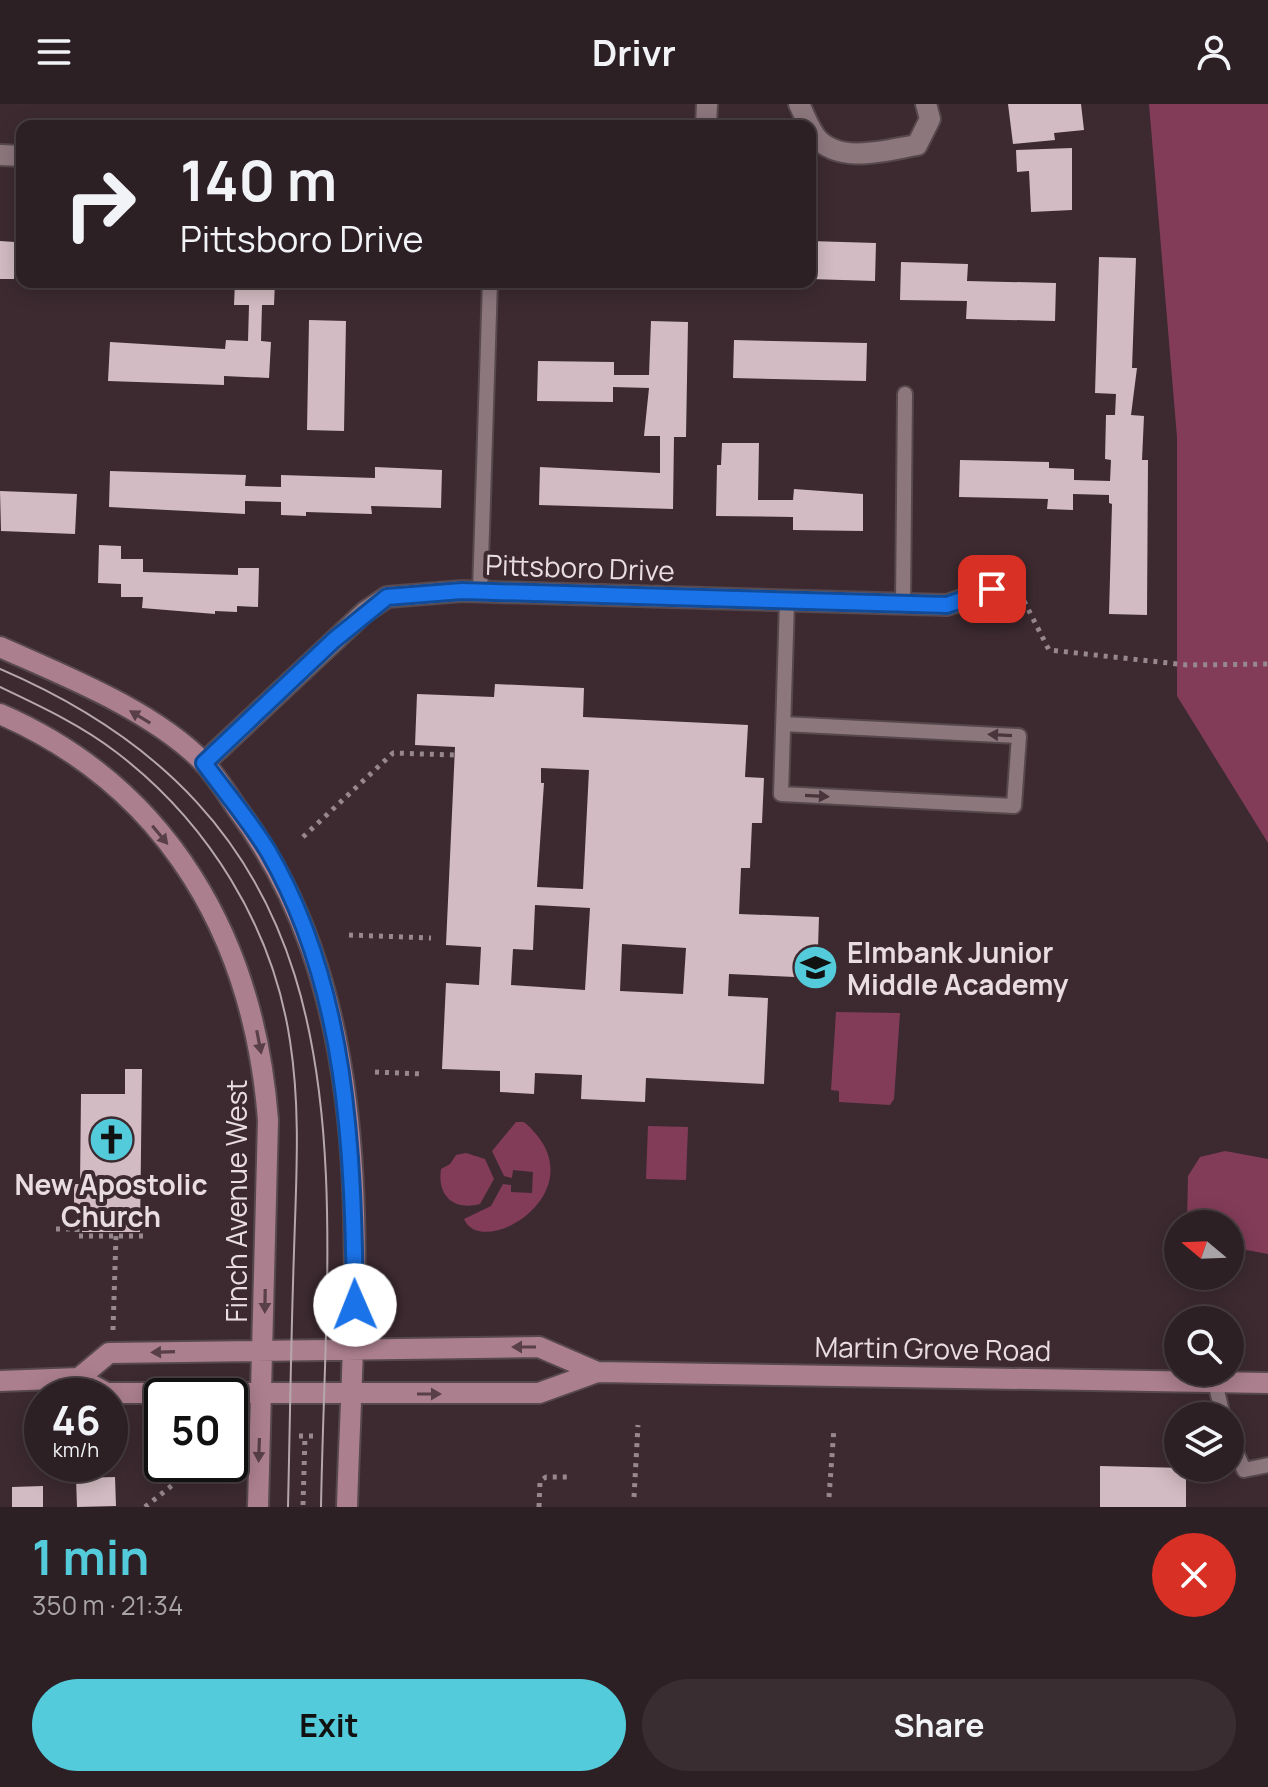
<!DOCTYPE html>
<html lang="en">
<head>
<meta charset="utf-8">
<style>
	:root { --surface:#2d2024; --page:#392d31; --text:#f1f3f6; --muted:#a7a3a6; --line:#483e41; --accent:#53cbda }
	body { margin:0; font-family:Manrope,sans-serif; background:var(--page); color:var(--text); height:100vh; display:flex; flex-direction:column; font-size:30px; white-space:nowrap }
	* { box-sizing:border-box; margin:0 }
	p { font-size:26px; color:var(--muted) }
	.icon { flex:none; width:44px; height:44px; fill:none; stroke:currentColor; stroke-width:2; stroke-linecap:round; stroke-linejoin:round }
	.map { position:relative; height:1403px; overflow:hidden }
	.drawer { display:flex; flex-direction:column; background:var(--surface); flex:1 }
	.drawer>* { flex:none }
	.top-card { position:absolute; left:16px; top:16px; width:800px; height:168px; border-radius:16px; box-shadow:0 4px 20px #0003,0 0 0 2px var(--line); background:#2d2024; color:var(--text); overflow:hidden }
	.needle { width:52px; rotate:289deg }
	.fabs { position:absolute; left:1164px; top:1106px; display:grid; gap:16px }
	.fabs a { display:grid; place-items:center; width:80px; height:80px; border-radius:50%; background:var(--surface); box-shadow:0 4px 20px #0003,0 0 0 2px var(--line); font-size:40px }
	.speed { position:absolute; left:24px; top:1274px; display:flex; gap:16px; font-size:40px; font-weight:700; text-align:center }
	.speed>* { display:grid; place-content:center; width:104px; height:104px; border-radius:50%; background:var(--surface); box-shadow:0 4px 20px #0003,0 0 0 2px var(--line); line-height:1 }
	.speed small { font-size:20px; font-weight:400 }
	.speed .limit { border:4px solid #111; border-radius:12px; background:#fff; color:#111 }
	.pin { position:absolute; display:grid; place-items:center; width:68px; height:68px; color:#fff; margin:-34px; border-radius:16px; box-shadow:0 4px 12px #0006 }
	.me { position:absolute; width:88px; margin:-44px; rotate:359deg; stroke-linejoin:round; filter:drop-shadow(0 0 6px #0008) }
	.turn { display:flex; align-items:center; gap:28px; height:168px; padding:0 32px; font-size:36px }
	.turn .icon { width:104px; height:104px; stroke-width:2.5 }
	.turn b { display:block; font-size:56px; line-height:68px }
	.round { display:grid; place-items:center; flex:none; width:84px; height:84px; border-radius:42px; background:var(--page) }
	.headline { display:flex; align-items:center; justify-content:space-between; height:136px; padding:0 32px }
	h1 { font-size:48px; font-weight:700; line-height:60px; color:var(--accent) }
	.primary-button { display:flex; gap:16px; margin-top:auto; padding:16px 32px }
	.primary-button a { flex:1; height:92px; border-radius:48px; background:var(--accent); color:#111; font-size:32px; font-weight:700; line-height:92px; text-align:center }
	.primary-button a+a { background:var(--page); color:var(--text) }
	header { display:flex; justify-content:space-between; align-items:center; height:104px; padding:0 32px; background:var(--surface); font-size:36px; font-weight:700 }
	.map>svg:first-child { display:block }
</style>
</head>
<body>
<header><svg class="icon" aria-label="menu" viewBox="0 0 24 24"><path d="M4 6h16M4 12h16M4 18h16"/></svg>Drivr<svg class="icon" aria-label="person" viewBox="0 0 24 24"><circle cx="12" cy="8" r="4"/><path d="M4 21q1-7 8-7t8 7"/></svg></header>
<div class="map">
<svg width="1268" height="1403" viewBox="0 0 1268 1403">
	<rect width="100%" height="100%" fill="#3c2a30"/>
	<path fill="#833c58" d="M1149,0H1268V739L1177,592V333Z
		M836,908L900,909L894,995L890,1001L839,998V987L831,986Z
		M516,1018H524C603,1085 482,1158 464,1115L491,1102L503,1080L511,1081V1088L532,1089L533,1068L513,1066L512,1074L504,1072L492,1047Z
		M648,1022L688,1023L686,1076L646,1075Z
		M1225,1047L1268,1055V1150L1230,1143V1120H1187L1188,1072L1200,1053Z
		M466,1049L485,1055L494,1075L480,1100C453,1107 437,1091 441,1065L450,1060L456,1051Z"/>
	<path fill="#d2bbc2" fill-rule="evenodd" d="M1008,0H1081L1084,26L1054,29L1055,36L1013,40Z
		M1072,44V106L1031,108L1029,67L1017,68L1016,46Z
		M0,137L15,138L14,175H0Z
		M810,137L876,139L875,177L810,175Z
		M1099,153L1136,154L1132,264H1137L1131,311L1144,312L1142,356H1148L1147,511L1109,510L1112,400L1109,399V391L1073,390V406L1047,405L1048,395L959,393L960,356L1049,358V364L1074,365V376L1110,377L1111,356L1105,355L1106,311H1115L1116,290L1095,289Z
		M901,158L968,160L967,177L1056,179L1055,217L966,215L967,197L900,196Z
		M235,178H275L274,201H262L261,237L271,238L269,274L224,272V281L108,277L110,238L225,245L226,236L248,237L249,201H234Z
		M309,216L346,217L344,327L307,326Z
		M651,217L688,218L686,333H674L673,405L539,401L540,363L660,369V332H644L649,284L613,283V298L537,297L538,257L614,258V271H649Z
		M734,236L867,239L866,277L733,274Z
		M722,339H759L758,396H793L794,385L863,390V427L793,426V413L716,412L717,361H721Z
		M375,363L442,366L441,404L371,402L372,410L306,408V412L281,411V398L245,397V410L109,403L110,367L246,371L245,382L281,383V371L375,374Z
		M0,387L77,390L75,430L1,427Z
		M99,441L121,442V455H143V468L238,471V464H259L258,503L237,502V508L215,507V510L142,504L143,493H121V480L98,479Z
		M495,580L584,584L583,613L748,621L745,673L764,674L762,719H752L750,764H741L739,810L819,813L817,874L729,870L728,892L768,894L764,980L646,974L645,998L581,995L582,971L535,969L534,990L500,988V967L442,965L446,879L479,881L481,843L446,841L455,643L415,641L417,590L494,593ZM541,664L589,666L583,785L537,783L544,679H541ZM535,801L590,804L585,886L511,881L513,845L533,846ZM622,840L686,844L683,890L620,887Z
		M125,965H142L140,1128H82V1106H74V1080H80L81,990H125Z
		M1100,1362L1186,1364V1403H1100Z
		M115,1373L116,1402L77,1403L76,1374Z
		M43,1382V1403H12V1383Z"/>
	<g fill="none" stroke-linecap="round" stroke-linejoin="round">
		<defs>
			<path id="service" d="M480,488L490,178
				M903,500L905,290
				M783,620L1019,632L1014,702L781,690L787,497
				M1215,1278L1223,1312
				M1230,1334L1244,1366L1268,1361"/>
			<path id="minor" d="M799,0C804,10 809,24 816,33C839,61 887,46 917,41L930,15L926,0
				M706,22L707,0
				M0,51L22,52
				M204,659L365,508L387,493L462,487L947,501L1014,478"/>
			<path id="secondary" d="M0,543C65,572 154,607 204,659C216,672 226,688 236,703C386,903 354,1168 347,1403
				M0,610C170,684 254,836 268,1016L258,1403
				M79,1274L109,1249L539,1243L597,1268
				M0,1277L79,1274L107,1289H539L597,1268L1268,1279"/>
		</defs>
		<use href="#service" stroke="#56484c" stroke-width="18"/>
		<use href="#minor" stroke="#56484c" stroke-width="24"/>
		<use href="#secondary" stroke="#56484c" stroke-width="24"/>
		<path stroke="#97888d" stroke-width="5" stroke-dasharray="4 6" stroke-linecap="butt" d="M1024,497L1049,546L1187,561L1268,560
			M303,733L393,649L454,651
			M349,831L431,834
			M375,968L424,970
			M56,1125H77V1132H143
			M113,1226L116,1132
			M299,1332H313
			M634,1393L638,1321
			M829,1393L834,1324
			M303,1401L305,1332
			M145,1403L199,1360
			M539,1403L540,1377L546,1373H570"/>
		<use href="#service" stroke="#8c777d" stroke-width="14"/>
		<use href="#minor" stroke="#8c777d" stroke-width="20"/>
		<use href="#secondary" stroke="#ac7f8e" stroke-width="20"/>
		<path stroke="#b5a7ac" stroke-width="2" d="M0,565C384,730 327,1057 321,1403
			M0,583C40,602 81,621 116,648C208,718 273,823 290,937C301,1007 296,1078 294,1148C291,1233 290,1318 288,1403"/>
	</g>
	<defs><path id="oneway-solid" d="M-6-.8H1V-3.2L6.5 0L1 3.2V.8H-6Z" transform="scale(2)"/></defs>
	<g fill="#583f48">
		<use href="#oneway-solid" transform="translate(140 613) rotate(-149)"/>
		<use href="#oneway-solid" transform="translate(160 731) rotate(50)"/>
		<use href="#oneway-solid" transform="translate(259 938) rotate(79)"/>
		<use href="#oneway-solid" transform="translate(265 1197) rotate(91)"/>
		<use href="#oneway-solid" transform="translate(524 1243) rotate(180)"/>
		<use href="#oneway-solid" transform="translate(163 1248) rotate(178)"/>
		<use href="#oneway-solid" transform="translate(429 1290)"/>
		<use href="#oneway-solid" transform="translate(259 1346) rotate(92)"/>
	</g>
	<g fill="#48363c">
		<use href="#oneway-solid" transform="translate(1000 631) rotate(-177)"/>
		<use href="#oneway-solid" transform="translate(817 692) rotate(3)"/>
	</g>
	<g fill="none" stroke-linecap="round" stroke-linejoin="round">
		<defs>
			<path id="route" d="M355,1201C353,1046 348,885 268,747C249,716 225,688 204,659L334,536L387,493L462,487L947,501L992,485"/>
		</defs>
		<use href="#route" stroke="#114b97" stroke-width="20"/>
		<use href="#route" stroke="#1a73e8" stroke-width="14"/>
	</g>
	<defs>
		<symbol id="school-disc" viewBox="-11 -11 22 22"><circle r="9.5" fill="#53cbda" stroke="#3c2a30"/><path d="M0-5L7-2L0 1L-7-2ZM-4 1L0 2.5L4 1V4Q0 6-4 4Z" fill="#111"/></symbol>
		<symbol id="church-disc" viewBox="-11 -11 22 22"><circle r="9.5" fill="#53cbda" stroke="#3c2a30"/><path d="M-1.2-6h2.4v3.5h3.3v2.4h-3.3V6h-2.4V-.1h-3.3v-2.4h3.3Z" fill="#111"/></symbol>
	</defs>
	<g fill-rule="evenodd">
		<use href="#school-disc" x="790" y="838" width="51" height="51"/>
		<use href="#church-disc" x="86" y="1010" width="51" height="51"/>
	</g>
	<g text-anchor="middle" dominant-baseline="central" stroke-width="8" stroke-linejoin="round" paint-order="stroke">
		<g font-size="28" fill="#e9dde1" stroke="#3c2a30">
			<text transform="translate(580 463) rotate(2)">Pittsboro Drive</text>
			<text transform="translate(236 1097) rotate(-90)">Finch Avenue West</text>
			<text transform="translate(933 1244) rotate(1)">Martin Grove Road</text>
		</g>
		<g font-size="28" font-weight="bold" fill="#e9dde1" stroke="#3c2a30" text-anchor="start">
			<text x="847" y="848">Elmbank Junior<tspan x="847" dy="32">Middle Academy</tspan></text>
			<text x="111" y="1080" text-anchor="middle">New Apostolic<tspan x="111" dy="32">Church</tspan></text>
		</g>
	</g>
</svg>
<div class="fabs">
<a><svg class="needle" viewBox="-14 -14 28 28"><path d="M0-13l5 13h-10z" fill="#e53935"/><path d="M0 13l5-13h-10z" fill="#a7a3a6"/></svg></a>
<a><svg class="icon" aria-label="search" viewBox="0 0 24 24"><circle cx="10" cy="10" r="6"/><path d="M15 15l6 6"/></svg></a>
<a><svg class="icon" aria-label="layers" viewBox="0 0 24 24"><path d="M12 4l9 5-9 5-9-5zM3 14l9 5 9-5"/></svg></a>
</div>
<div class="speed"><div>46<small>km/h</small></div><div class="limit">50</div></div>
<div class="pin" style="left:992px;top:485px;background:#d93025"><svg class="icon" aria-label="arrive" viewBox="0 0 24 24"><path d="M6 21V4h12l-3 4 3 4H6"/></svg></div>
<svg class="me" style="left:355px;top:1201px" viewBox="-20 -20 40 40"><circle r="19" fill="#fff"/><path d="M0-13L10 11 0 6-10 11z" fill="#1a73e8"/></svg>
<div class="top-card">
<div class="turn"><svg class="icon" aria-label="right" viewBox="0 0 24 24"><path d="M7 20v-9h11M14 6l5 5-5 5"/></svg><div><b>140 m</b>Pittsboro Drive</div></div>
</div>
</div>
<section class="drawer">
<div class="headline"><div><h1>1 min</h1><p>350 m · 21:34</p></div><a class="round" style="background:#d93025;color:#fff"><svg class="icon" aria-label="close" viewBox="0 0 24 24"><path d="M6 6l12 12M18 6L6 18"/></svg></a></div>
<div class="primary-button"><a>Exit</a><a>Share</a></div>
</section>
</body>
</html>
